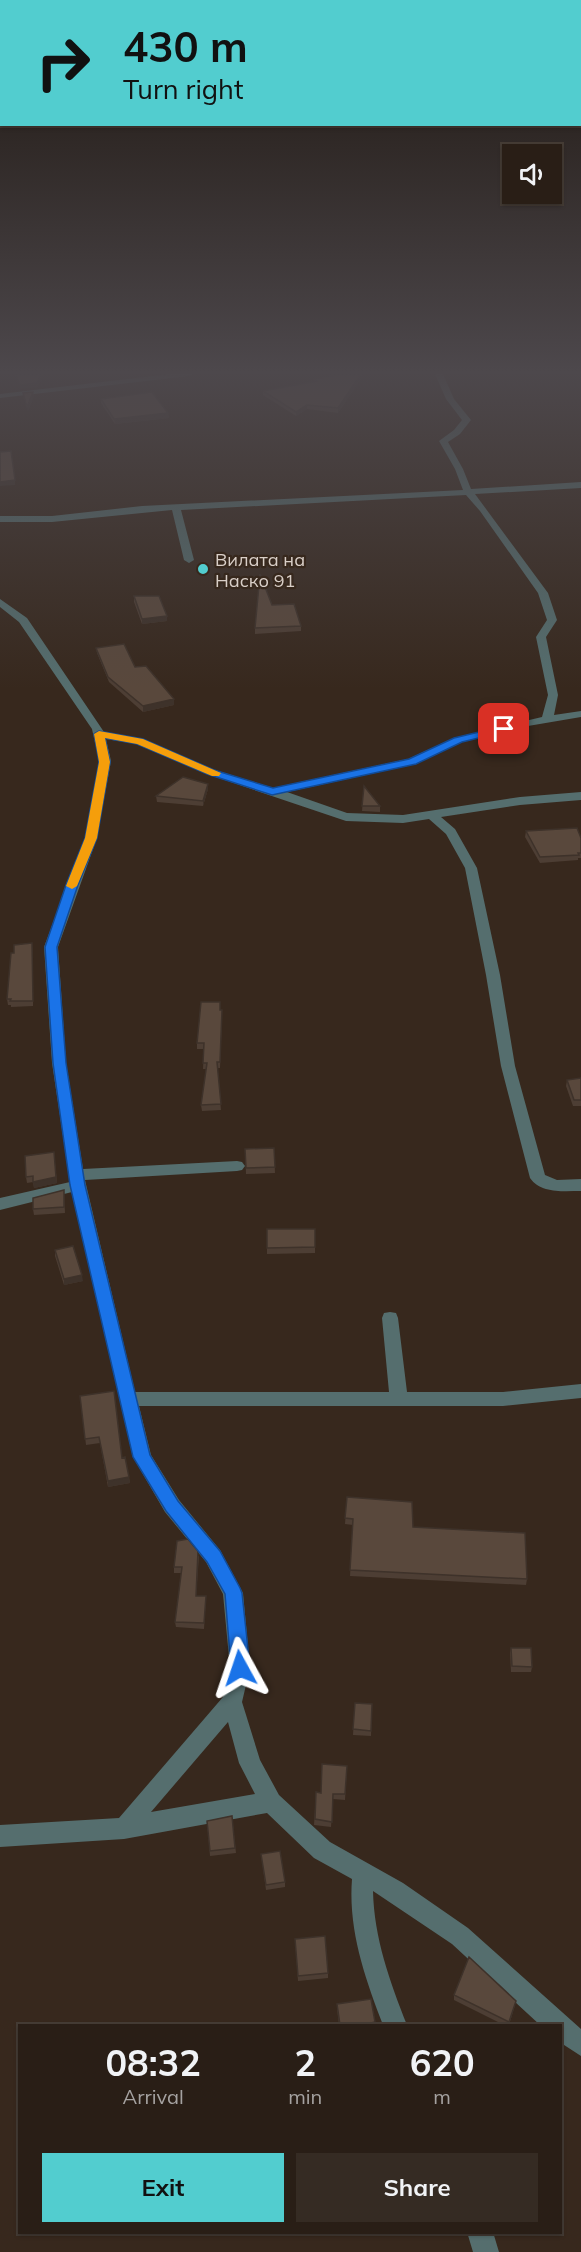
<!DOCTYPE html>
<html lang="en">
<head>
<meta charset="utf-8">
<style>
	:root { --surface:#291e16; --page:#352b23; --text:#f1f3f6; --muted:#a5a2a1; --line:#453c35; --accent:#52cdcf }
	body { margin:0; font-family:Mulish,sans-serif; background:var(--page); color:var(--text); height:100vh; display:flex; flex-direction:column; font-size:22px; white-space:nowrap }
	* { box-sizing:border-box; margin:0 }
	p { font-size:20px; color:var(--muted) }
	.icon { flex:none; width:33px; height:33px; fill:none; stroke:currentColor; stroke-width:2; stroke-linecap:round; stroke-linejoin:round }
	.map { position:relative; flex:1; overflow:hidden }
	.details { position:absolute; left:18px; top:2024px; width:544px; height:210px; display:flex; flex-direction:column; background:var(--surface); border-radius:0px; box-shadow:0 2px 4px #0004,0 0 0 2px var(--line) }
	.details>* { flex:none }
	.hud { position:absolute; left:0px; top:0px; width:582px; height:126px; box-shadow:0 2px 4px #0004,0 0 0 2px var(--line); background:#52cdcf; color:#111; overflow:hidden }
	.tools { position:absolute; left:502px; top:144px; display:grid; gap:12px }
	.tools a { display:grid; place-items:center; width:60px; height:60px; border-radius:0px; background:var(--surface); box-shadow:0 2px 4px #0004,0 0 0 2px var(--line); font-size:30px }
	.pin { position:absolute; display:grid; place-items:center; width:51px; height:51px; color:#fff; margin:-26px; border-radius:12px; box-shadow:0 3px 9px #0006 }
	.me { position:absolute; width:66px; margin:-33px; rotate:355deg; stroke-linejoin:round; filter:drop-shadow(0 0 4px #0008) }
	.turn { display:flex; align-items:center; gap:21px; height:126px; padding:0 24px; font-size:27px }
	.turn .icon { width:78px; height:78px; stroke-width:2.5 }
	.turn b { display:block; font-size:42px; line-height:51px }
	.eta { display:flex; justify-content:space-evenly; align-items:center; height:102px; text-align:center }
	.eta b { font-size:36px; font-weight:700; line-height:42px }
	.primary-button { display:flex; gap:12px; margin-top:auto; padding:12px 24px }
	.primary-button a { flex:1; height:69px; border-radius:0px; background:var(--accent); color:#111; font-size:24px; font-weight:700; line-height:69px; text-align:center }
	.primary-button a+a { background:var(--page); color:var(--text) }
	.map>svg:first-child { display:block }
</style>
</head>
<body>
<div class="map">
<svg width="581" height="2252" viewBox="0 0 581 2252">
	<rect width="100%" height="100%" fill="#37281d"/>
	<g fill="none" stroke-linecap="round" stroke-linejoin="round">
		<path fill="#556e6e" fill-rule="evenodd" d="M170,374H193L189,376L0,398V394Z
			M435,374H443L454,399L471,420L460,434L448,442L463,469L471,489L581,482V488L475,494L548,593L557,620L546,637L558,695L554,715L581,711V717L528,726L462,742L416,764L287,792L347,813L403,815L520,797L581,792V800L520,805L441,817L455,829L477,868L500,975L515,1066L545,1175L557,1180L581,1179V1191C564,1191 541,1194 530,1178L501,1066L486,975L465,868L446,834L429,819L403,823L346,821L207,774L136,744L106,739L111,761L97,838L58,947L66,1063L83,1169L237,1161L242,1162L245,1166L242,1170L237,1171L85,1180L135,1392H389L382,1318L384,1313L390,1312L396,1313L398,1318L407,1392H503L581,1384V1398L503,1406H139L151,1455L179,1500L220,1550L243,1593L250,1668L242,1702L260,1760L279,1795L330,1842L403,1883L468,1928L581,2029V2056L561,2043V2025H540L452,1944L373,1891C374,1938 390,1982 407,2025H383C365,1978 348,1930 352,1879L314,1858L267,1813L124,1839L0,1847V1825L119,1818L223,1697L230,1668L223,1594L206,1562L165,1512L133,1457L72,1192L0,1210V1198L70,1182L52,1063L44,947L85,838L99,761L92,729L19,622L0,607V599L27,618L104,732L143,739L215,770L273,788L408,759L454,738L542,717L548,695L536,637L547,620L538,593L480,511L466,495L181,510L194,560L189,563L184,560L172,510L52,522H0V516H52L142,506L463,490L455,469L439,441L454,430L462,420L446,399ZM228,1722L239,1763L255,1794L151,1812Z
			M467,2232H493L499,2252H473Z"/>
	</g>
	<path fill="#4d3e34" d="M342,374H364L338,413L307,409L296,416L263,395V391L314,381V379Z
		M101,399L168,413L169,418L115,424L101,403Z
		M134,596L167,621L142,624L134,602Z
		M272,605L301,626V631L255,634V628Z
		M96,648L135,667L174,705L143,712L109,682L97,653Z
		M364,786L380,806V812L362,811Z
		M208,789L203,806L157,802L156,796Z
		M526,831L581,838V858H578V860L540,863L525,837Z
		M33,949V1006L11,1007V1005H8L7,999Z
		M220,1010H222V1016L220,1068H217L221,1110L202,1111L201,1105L206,1069H203L204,1049H197V1043Z
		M581,1078V1106H573L566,1086L567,1080Z
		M274,1148L275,1173L246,1174L245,1149Z
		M54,1152L57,1183L34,1188L33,1182L27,1183L26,1177Z
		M64,1190L65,1213L34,1215L33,1209Z
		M267,1229H315V1253L267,1254Z
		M55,1250L83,1281L64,1285L55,1256Z
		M80,1396L122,1458L129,1477L130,1483L108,1487L100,1443L86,1445Z
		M347,1497L527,1579L526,1585L350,1576L353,1525L345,1524Z
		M199,1556L196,1596H206L204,1629L176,1627L175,1622L181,1573H174V1567Z
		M511,1648L532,1667L531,1672H511L510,1653Z
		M355,1703L372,1704L371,1736L353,1735Z
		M347,1766L345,1800L333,1799L331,1827L314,1825L316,1792L321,1793Z
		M232,1816L236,1853L210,1856L207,1821Z
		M261,1854L285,1882V1887L266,1890Z
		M295,1939L328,1973V1978L298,1981Z
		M454,1995L515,2005L509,2025H504L454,2000Z
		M337,2004L375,2022V2025H339L337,2009Z
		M187,2232H218V2234H187Z"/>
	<path fill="#3e322a" d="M41,374H43L38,387L20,389V385Z
		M361,374H364L338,413V408Z
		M33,392L34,396L28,412L27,407Z
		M307,405V409L296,416V412Z
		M168,413L169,418L115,424L114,419Z
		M15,480V485L0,486V482Z
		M167,616V621L142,624V619Z
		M174,699V705L143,712V706Z
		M208,784V789L203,806V801Z
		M32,943L33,949V1006V1001Z
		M54,1152L57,1183L34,1188L33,1182Z
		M82,1275L83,1281L64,1285V1279Z
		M129,1477L130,1483L108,1487V1481Z"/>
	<path fill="#59483c" stroke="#3e322a" stroke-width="1.5" d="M16,374H41L37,383L20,385Z
		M342,374H361L338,408L307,405L296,412L263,391L317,381L314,379Z
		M33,392L27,407L23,393Z
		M152,392L168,413L114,419L101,399Z
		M11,451L15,480L0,482V452Z
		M260,574L272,605L294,604L301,626L255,628Z
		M134,596H159L167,616L142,619Z
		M124,644L135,667L146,666L174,699L143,706L108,677L96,648Z
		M183,777L208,784L203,801L156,796Z
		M364,786L380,806H362Z
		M577,828L581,838V853H578L579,855L540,857L526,831Z
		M32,943L33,1001H10L11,999H7L11,953H14V945Z
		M201,1002H220V1010H222L220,1062H217L221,1104L201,1105L207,1063H203L204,1043H197Z
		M581,1078V1100H574L567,1080Z
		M274,1148L275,1167L246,1168L245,1149Z
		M54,1152L56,1177L33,1182V1176L26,1177L25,1156Z
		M64,1190V1207L33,1209V1198Z
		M267,1229H315V1247L267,1248Z
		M73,1246L82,1275L64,1279L55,1250Z
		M114,1391L122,1458L125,1457L129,1477L108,1481L99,1437L85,1439L80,1396Z
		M347,1497L412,1502L413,1527L525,1533L527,1579L350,1570L353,1519L345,1518Z
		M188,1539L198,1551L196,1596H206L204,1623L175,1622L182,1567H174L177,1541Z
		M511,1648H531L532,1667L512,1666Z
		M355,1703L372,1704L371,1731L353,1729Z
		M322,1764L347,1766L345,1794H333L332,1822L315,1819L316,1792L321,1793Z
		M232,1816L235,1848L210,1851L207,1821Z
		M280,1851L285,1882L266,1885L261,1854Z
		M325,1936L328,1973L298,1976L295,1939Z
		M469,1957L516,2001L509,2022L454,1995Z
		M371,1999L375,2022L363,2025H340L337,2004Z"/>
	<linearGradient id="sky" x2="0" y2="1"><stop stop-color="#1e1610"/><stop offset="0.54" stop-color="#4d484c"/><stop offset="1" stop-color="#4d484c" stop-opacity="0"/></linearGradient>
	<rect width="581" height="689" fill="url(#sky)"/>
	<path fill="#1a73e8" stroke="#114b97" stroke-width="1.5" d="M504,726L508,727V731L462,742L416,764L272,795L207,774L137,744L105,738L110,762L97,838L78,885L57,947L66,1063L85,1185L150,1455L178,1501L220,1551L240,1588L242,1593L250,1668L247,1674L240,1677L234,1674L231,1668L225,1594L207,1562L166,1511L133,1457L70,1185L53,1063L45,947L66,885L85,838L99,762L94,734L99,731L143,739L214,770L273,788L409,759L454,738Z"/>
	<path fill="#f59e0b" d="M99,731L143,739L221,773L219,776H212L137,744L105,738L110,762L97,838L77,886L72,889L66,886L85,838L99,762L94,734Z"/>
	<circle fill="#52cdcf" stroke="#37281d" stroke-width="2" cx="203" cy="569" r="6"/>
	<g text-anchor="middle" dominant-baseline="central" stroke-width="4.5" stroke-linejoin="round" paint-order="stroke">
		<g font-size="18" fill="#d9cfc8" stroke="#37281d" text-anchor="start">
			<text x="215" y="559">Вилата на<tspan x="215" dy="21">Наско 91</tspan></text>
		</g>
	</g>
</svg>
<div class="tools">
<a><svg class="icon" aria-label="sound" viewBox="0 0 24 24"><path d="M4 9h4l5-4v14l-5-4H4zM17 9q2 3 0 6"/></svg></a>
</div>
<div class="pin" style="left:504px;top:729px;background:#d93025"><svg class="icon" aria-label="arrive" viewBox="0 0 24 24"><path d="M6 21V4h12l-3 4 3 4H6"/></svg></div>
<svg class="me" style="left:240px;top:1668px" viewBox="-20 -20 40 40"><path d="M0-17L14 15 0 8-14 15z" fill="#1a73e8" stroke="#fff" stroke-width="4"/></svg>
<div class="hud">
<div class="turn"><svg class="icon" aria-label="right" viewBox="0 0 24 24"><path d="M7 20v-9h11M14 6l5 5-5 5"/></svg><div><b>430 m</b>Turn right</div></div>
</div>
<section class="details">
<div class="eta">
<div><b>08:32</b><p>Arrival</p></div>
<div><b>2</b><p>min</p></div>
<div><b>620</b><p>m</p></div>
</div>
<div class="primary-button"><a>Exit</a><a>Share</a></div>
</section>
</div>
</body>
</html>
